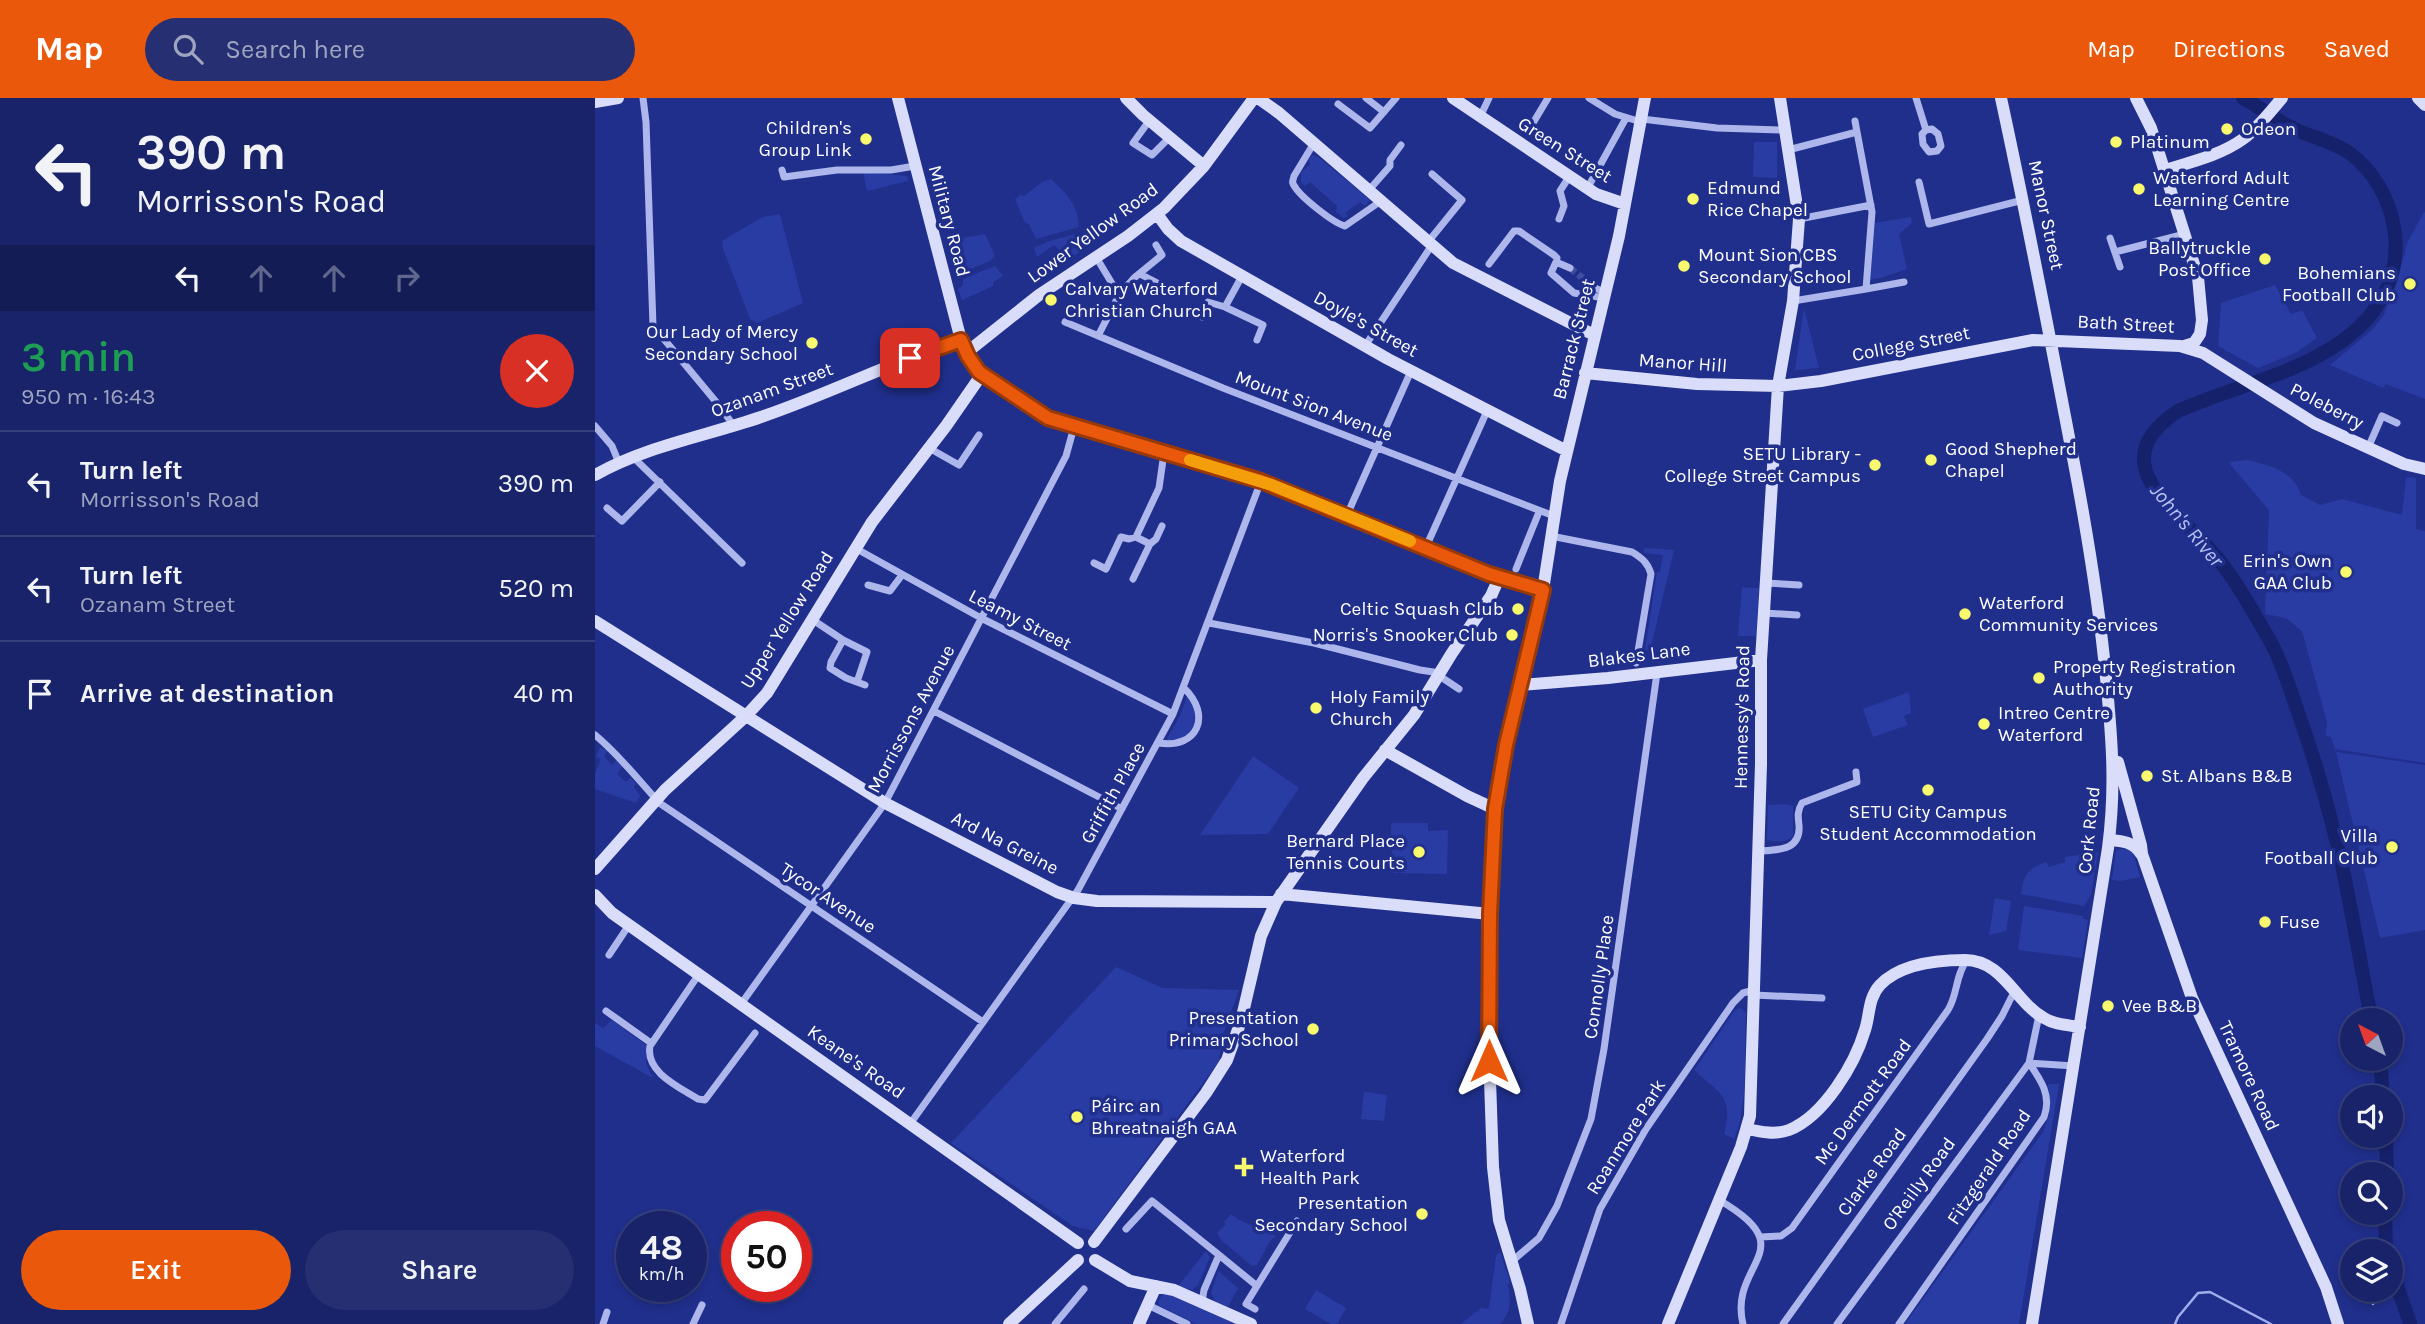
<!DOCTYPE html>
<html lang="en">
<head>
<meta charset="utf-8">
<style>
	:root { --surface:#182369; --page:#252f71; --text:#f1f3f6; --muted:#9fa4c0; --line:#36407d; --accent:#ea580c }
	body { margin:0; font-family:Karla,sans-serif; background:var(--page); color:var(--text); height:100vh; display:flex; flex-direction:column; font-size:26px; white-space:nowrap }
	* { box-sizing:border-box; margin:0 }
	p { font-size:23px; color:var(--muted) }
	.icon { flex:none; width:38px; height:38px; fill:none; stroke:currentColor; stroke-width:2; stroke-linecap:round; stroke-linejoin:round }
	.map { position:relative; flex:1; overflow:hidden }
	.details { display:flex; flex-direction:column; background:var(--surface); width:595px }
	.details>* { flex:none }
	.banner { background:#182369; color:var(--text); overflow:hidden }
	.needle { width:46px; rotate:319deg }
	.tools { position:absolute; left:1745px; top:910px; display:grid; gap:14px }
	.tools a { display:grid; place-items:center; width:63px; height:63px; border-radius:50%; background:var(--surface); box-shadow:0 4px 10px #0003,0 0 0 2px var(--line); font-size:35px }
	.speed { position:absolute; left:21px; top:1113px; display:flex; gap:14px; font-size:35px; font-weight:700; text-align:center }
	.speed>* { display:grid; place-content:center; width:91px; height:91px; border-radius:50%; background:var(--surface); box-shadow:0 4px 10px #0003,0 0 0 2px var(--line); line-height:1 }
	.speed small { font-size:18px; font-weight:400 }
	.speed .limit { border:10px solid #d22; background:#fff; color:#111 }
	.pin { position:absolute; display:grid; place-items:center; width:60px; height:60px; color:#fff; margin:-30px; border-radius:14px; box-shadow:0 4px 10px #0006 }
	.me { position:absolute; width:77px; margin:-38px; rotate:0deg; stroke-linejoin:round; filter:drop-shadow(0 0 5px #0008) }
	.turn { display:flex; align-items:center; gap:24px; height:147px; padding:0 21px; font-size:32px }
	.turn .icon { width:91px; height:91px; stroke-width:2.5 }
	.turn b { display:block; font-size:49px; line-height:60px }
	.lanes { display:flex; align-items:center; height:66px; padding:0 21px; background:#0003; justify-content:center; gap:35px; direction:ltr }
	.lanes .off { opacity:.35 }
	.round { display:grid; place-items:center; flex:none; width:74px; height:74px; border-radius:37px; background:var(--page) }
	.summary { display:flex; align-items:center; justify-content:space-between; height:119px; padding:0 21px }
	h1 { font-size:42px; font-weight:600; line-height:52px; color:#1e9e55 }
	.action { display:flex; gap:14px; margin-top:auto; padding:14px 21px }
	.action a { flex:1; height:80px; border-radius:42px; background:var(--accent); color:#fff; font-size:28px; font-weight:600; line-height:80px; text-align:center }
	.action a+a { background:var(--page); color:var(--text) }
	ul { padding:0; list-style:none }
	li { display:flex; align-items:center; gap:21px; height:105px; padding:0 21px; border-top:2px solid var(--line) }
	li div { flex:1 }
	li b { display:block; font-size:26px }
	li em { font-style:normal }
	header { display:flex; align-items:center; gap:42px; box-sizing:border-box; height:98px; padding:0 35px; background:var(--accent); color:#fff }
	header strong { font-size:33px }
	nav { display:flex; gap:38px; margin-inline-start:auto; font-size:24px }
	.search { width:490px; height:63px; background:var(--page); display:flex; align-items:center; gap:18px; box-sizing:border-box; padding:0 24px; border-radius:38px; color:var(--muted); font-size:26px }
	main { display:flex; flex:1; min-height:0 }
	.map>svg:first-child { display:block }
</style>
</head>
<body>
<header>
<strong>Map</strong>
<div class="search"><svg class="icon" aria-label="search" viewBox="0 0 24 24"><circle cx="10" cy="10" r="6"/><path d="M15 15l6 6"/></svg>Search here</div>
<nav><a>Map</a><a>Directions</a><a>Saved</a></nav>
</header>
<main>
<section class="details">
<div class="banner">
<div class="turn"><svg class="icon" aria-label="left" viewBox="0 0 24 24"><path d="M17 20v-9H6M10 6l-5 5 5 5"/></svg><div><b>390 m</b>Morrisson's Road</div></div>
<div class="lanes"><svg class="icon" aria-label="left" viewBox="0 0 24 24"><path d="M17 20v-9H6M10 6l-5 5 5 5"/></svg><svg class="icon off" aria-label="ahead" viewBox="0 0 24 24"><path d="M12 20V5M6 11l6-6 6 6"/></svg><svg class="icon off" aria-label="ahead" viewBox="0 0 24 24"><path d="M12 20V5M6 11l6-6 6 6"/></svg><svg class="icon off" aria-label="right" viewBox="0 0 24 24"><path d="M7 20v-9h11M14 6l5 5-5 5"/></svg></div>
</div>
<div class="summary"><div><h1>3 min</h1><p>950 m · 16:43</p></div><a class="round" style="background:#d93025;color:#fff"><svg class="icon" aria-label="close" viewBox="0 0 24 24"><path d="M6 6l12 12M18 6L6 18"/></svg></a></div>
<ul>
<li><svg class="icon" aria-label="left" viewBox="0 0 24 24"><path d="M17 20v-9H6M10 6l-5 5 5 5"/></svg><div><b>Turn left</b><p>Morrisson's Road</p></div><em>390 m</em></li>
<li><svg class="icon" aria-label="left" viewBox="0 0 24 24"><path d="M17 20v-9H6M10 6l-5 5 5 5"/></svg><div><b>Turn left</b><p>Ozanam Street</p></div><em>520 m</em></li>
<li><svg class="icon" aria-label="arrive" viewBox="0 0 24 24"><path d="M6 21V4h12l-3 4 3 4H6"/></svg><div><b>Arrive at destination</b></div><em>40 m</em></li>
</ul>
<div class="action"><a>Exit</a><a>Share</a></div>
</section>
<div class="map">
<svg width="1830" height="1226" viewBox="0 0 1830 1226">
	<rect width="100%" height="100%" fill="#202f8c"/>
	<path fill="#293ca4" d="M1159,44H1182V80L1158,79Z
		M718,57L722,58L775,102L770,108L765,104L750,115L753,118L749,120L741,114L742,108L715,84L710,88L706,84V74L715,67L714,61Z
		M268,74L312,78L313,83L272,93Z
		M456,81C471,95 484,108 484,129L441,141L434,126L430,125L420,101L425,97L429,98L447,84Z
		M1829,114L1830,115V301L1791,286L1788,290L1735,267L1777,232L1789,217L1810,155L1811,147Z
		M185,116L208,205L162,225L155,221L127,148L128,142L168,119Z
		M1316,119L1317,125L1304,136L1312,171C1299,175 1289,180 1275,182L1280,125Z
		M485,135L496,147L474,161L459,147L442,159L439,150L454,143Z
		M390,136L400,158L395,163L369,174L367,170L358,166L352,143Z
		M400,168L408,178L398,184V188L367,202L363,191L368,187V181Z
		M1680,187L1696,216L1707,212L1722,240L1702,254L1663,270L1623,248L1626,205Z
		M1209,210L1224,270L1200,272Z
		M1652,362C1674,367 1699,373 1706,397L1725,407L1747,401L1807,417L1811,379L1821,380V431L1830,433V665L1740,651L1736,639L1731,638L1732,624L1707,533L1691,520L1670,516L1674,412L1633,364Z
		M1049,450L1079,452L1055,553L1050,552L1062,474H1065L1068,457L1049,455Z
		M1147,489L1164,490L1161,538H1143Z
		M1314,594L1316,615L1309,618L1313,627L1278,639L1268,611Z
		M593,596C606,618 601,644 571,642L584,620Z
		M5,649L13,653L9,658L17,667L22,662L27,669L22,676L31,684L36,680L41,685L39,689L45,698L41,705L0,691V675L6,661L1,658Z
		M1741,654L1830,667V832L1785,840Z
		M658,658L704,690L673,736L605,737Z
		M1190,706L1198,708V738C1191,745 1181,744 1172,742L1173,707Z
		M796,725H833V733L853,732L852,776L797,775Z
		M1526,751L1536,752L1538,754L1545,779L1525,783L1517,782L1521,753Z
		M1503,754L1496,797L1489,808L1426,796C1429,776 1432,771 1451,764L1454,769L1470,764V759Z
		M1400,800L1416,803L1411,833L1394,837Z
		M1429,808L1488,818V821L1493,822L1487,860L1423,852Z
		M521,869L568,890L644,892L628,937L624,963L499,1133L478,1128L356,1045Z
		M1146,910L1151,915C1149,954 1154,1006 1139,1041L1129,1036C1139,998 1125,996 1099,972L1141,911Z
		M17,922L51,947V966L58,980L0,948V925L8,930Z
		M1453,986H1464L1424,1226H1310L1448,1034L1455,1014Z
		M769,994L792,997L789,1023L766,1021Z
		M636,1116L644,1122L681,1138L675,1143L662,1167L657,1168L627,1143L622,1135L631,1126L629,1124Z
		M611,1153L615,1159L603,1187L597,1192L583,1188Z
		M905,1154L915,1184L913,1187C916,1202 916,1215 905,1226H866L886,1210L894,1211L901,1158Z
		M623,1173L643,1190L633,1209L621,1204L616,1195Z
		M721,1192L751,1210L742,1226H736L710,1211Z
		M568,1194L574,1195L649,1226H601L565,1208L563,1205Z"/>
	<g fill="none" stroke-linecap="round" stroke-linejoin="round">
		<path stroke="#a1aded" stroke-width="2.5" d="M1778,1206L1789,1192
			M1580,1226L1583,1219L1603,1195L1615,1194L1676,1226"/>
		<path stroke="#16216b" stroke-width="14" d="M1648,0C1665,9 1680,22 1698,30C1716,40 1739,43 1756,56C1801,91 1816,160 1782,208C1770,226 1753,240 1735,251C1688,280 1634,290 1583,313C1506,364 1578,409 1617,454C1638,477 1654,507 1670,534C1686,560 1694,589 1704,617C1727,682 1745,750 1757,818C1764,852 1769,888 1777,922
			M1785,961L1788,999
			M1791,1038L1792,1076
			M1790,1115L1791,1153
			M1796,1171L1815,1225"/>
		<path stroke="#414e9d" stroke-width="7" stroke-dasharray="7 3.5" stroke-linecap="butt" d="M975,170L990,182"/>
		<path stroke="#adb7ec" stroke-width="7" d="M48,0L51,24L58,228L127,311L138,327
			M771,0L789,14
			M994,0L1020,16L1046,24
			M1321,0L1331,32L1327,36L1328,46L1334,54L1342,53L1346,48L1343,36L1337,31L1331,32
			M743,6L775,30L801,0
			M885,19L894,0
			M1047,21L1122,30L1189,32
			M554,23L538,45L557,57L574,40
			M1260,23L1262,34
			M938,25L953,0
			M719,45L699,78C698,83 696,84 700,89C706,99 738,125 750,128L786,103
			M1193,52L1262,34L1277,114L1271,191L1198,203
			M187,72L189,79L242,72H296L320,68
			M1324,84L1334,126L1428,102
			M992,91L1031,20
			M774,92L795,68V62L806,47
			M964,121L969,108L965,93L974,79
			M1204,121L1276,107
			M1515,140L1525,169
			M833,144L867,102L837,76
			M1520,154L1590,136
			M501,159L524,197
			M961,164L956,175L979,195L1009,200
			M961,164L975,170
			M894,166L919,133H924L959,157L962,160L961,164
			M545,176L574,191
			M990,182L1002,191L1010,194
			M1271,191L1309,184
			M630,209L647,178
			M607,219L613,204L630,209L668,227L662,242
			M470,224L628,290L959,418
			M503,238L524,197L539,180L567,157L561,147
			M770,248L837,147
			M0,328L17,348L24,365
			M334,350L364,367L384,337
			M1773,350L1787,318L1802,325
			M39,360L147,465
			M12,410L27,423L65,384
			M752,417L816,273
			M956,438L1037,454C1047,460 1053,465 1056,476L1041,565
			M541,439L564,390L569,355
			M555,446L561,441L567,428
			M831,449L892,313
			M260,450L386,520L578,616
			M499,465L511,471L526,439L534,441L541,439L555,446L538,481
			M921,471L944,414
			M1171,485L1204,487
			M273,487L295,493L307,477
			M1169,515L1202,517
			M218,522L248,542L236,564L235,570L251,580L270,587
			M614,525L719,545L825,572L845,575
			M248,542L272,554L262,584
			M843,577L864,591
			M339,613L527,711
			M0,637C23,656 41,679 61,701
			M564,645C603,651 617,617 589,590
			M60,702L388,924
			M1163,753C1183,752 1206,753 1204,727C1203,719 1202,713 1207,705L1262,684L1261,674
			M14,857L34,827
			M104,876L55,948C50,974 84,989 103,1001L110,1002L160,935
			M1159,897L1227,900
			M146,906L290,705L471,358L479,329
			M11,913L56,945
			M315,1026L483,792L578,616L666,383
			M1124,1102C1211,1152 1133,1165 1148,1226
			M531,1131L557,1103L624,1157
			M1166,1139L1186,1138L1197,1130L1353,912C1363,896 1360,878 1372,862
			M916,1164L944,1140L962,1108L996,1021L1009,951L1062,575
			M607,1204L609,1192L624,1157L662,1188L702,1123
			M553,1207L592,1226
			M660,1211L651,1206L662,1188
			M8,1226L12,1214
			M98,1226L107,1207
			M460,1226L489,1191
			M966,1226L1005,1111L1051,1031L1138,905L1148,895L1159,892
			M1188,1226L1392,941L1407,918L1420,892
			M1242,1226L1434,965L1479,968
			M1304,1226L1449,1019C1457,998 1446,982 1434,965L1444,917"/>
		<path stroke="#d9ddf9" stroke-width="12" d="M303,0L366,242L373,258L384,274L457,322L666,383L894,476L948,492
			M531,0L548,17L609,68
			M663,0L684,15L858,165L999,237
			M858,0L1001,96L1030,106
			M1406,0C1432,120 1455,239 1478,360C1492,433 1504,506 1511,580C1517,640 1521,690 1513,750L1437,1226
			M1541,0L1556,30L1603,179L1607,222L1605,236L1599,245L1589,248
			M1823,0L1830,7
			M0,4L23,0
			M1570,72C1596,64 1626,57 1648,41C1663,30 1675,14 1687,0
			M562,116L573,131L586,143L793,261L972,353
			M371,255L444,197L533,138L569,110L609,68L659,0
			M990,275L1102,286L1183,288L1226,283L1438,242L1585,248L1608,255L1719,325L1809,366L1830,371
			M0,377C51,348 111,338 166,319C234,296 298,263 366,242
			M0,523L290,705L462,794L479,800L502,803L681,804
			M926,587L1013,580L1166,562
			M790,652L872,698L900,711
			M1523,664L1546,747L1547,756L1597,900L1731,1189L1743,1226
			M1514,742C1528,743 1539,744 1546,756
			M0,771L70,692L151,618L172,595L277,424L351,328L387,276
			M686,796L895,816
			M0,797L17,815L483,1145
			M1152,1031C1166,1034 1181,1037 1194,1032C1229,1018 1260,966 1270,932C1275,917 1273,900 1285,887C1305,866 1342,862 1370,862C1408,862 1420,904 1449,920C1460,927 1473,927 1485,929
			M499,1144L611,995L632,962L646,923L666,838L681,804L768,680L819,617L857,555L896,498L904,480
			M500,1162L535,1183L579,1192L656,1226
			M414,1226L483,1162
			M544,1226L561,1188
			M933,1226L925,1191L904,1122L898,1069L895,982L894,875L900,711L908,660L948,492L965,383L1024,138L1050,0
			M1073,1226L1146,1049L1155,1018L1166,666V562L1183,288L1198,203L1204,121L1185,0"/>
	</g>
	<g fill="none" stroke-linecap="round" stroke-linejoin="round">
		<defs>
			<path id="route" d="M315,260L366,242L373,258L384,274L453,320L666,383L894,476L948,492L911,647L900,711L895,816L894,963"/>
		</defs>
		<use href="#route" stroke="#983908" stroke-width="18"/>
		<use href="#route" stroke="#ea580c" stroke-width="12"/>
		<path stroke="#f59e0b" stroke-width="12" d="M595,362L677,387L815,443"/>
	</g>
	<g fill="#f8f96d" stroke="#202f8c" stroke-width="2.5">
		<circle cx="1632" cy="31" r="7"/>
		<circle cx="271" cy="41" r="7"/>
		<circle cx="1521" cy="44" r="7"/>
		<circle cx="1544" cy="91" r="7"/>
		<circle cx="1098" cy="101" r="7"/>
		<circle cx="1670" cy="161" r="7"/>
		<circle cx="1089" cy="168" r="7"/>
		<circle cx="1815" cy="186" r="7"/>
		<circle cx="456" cy="202" r="7"/>
		<circle cx="217" cy="245" r="7"/>
		<circle cx="1336" cy="362" r="7"/>
		<circle cx="1280" cy="367" r="7"/>
		<circle cx="1751" cy="474" r="7"/>
		<circle cx="923" cy="511" r="7"/>
		<circle cx="1370" cy="516" r="7"/>
		<circle cx="917" cy="537" r="7"/>
		<circle cx="1444" cy="580" r="7"/>
		<circle cx="721" cy="610" r="7"/>
		<circle cx="1389" cy="626" r="7"/>
		<circle cx="1552" cy="678" r="7"/>
		<circle cx="1333" cy="692" r="7"/>
		<circle cx="1797" cy="749" r="7"/>
		<circle cx="824" cy="754" r="7"/>
		<circle cx="1670" cy="824" r="7"/>
		<circle cx="1513" cy="908" r="7"/>
		<circle cx="718" cy="931" r="7"/>
		<circle cx="482" cy="1019" r="7"/>
		<path d="M645.5 1058.5h7v7h7v7h-7v7h-7v-7h-7v-7h7z"/>
		<circle cx="827" cy="1116" r="7"/>
	</g>
	<g text-anchor="middle" dominant-baseline="central" stroke-width="7" stroke-linejoin="round" paint-order="stroke">
		<g font-size="19" fill="#fff" stroke="#202f8c" text-anchor="start">
			<text x="257" y="30" text-anchor="end">Children's<tspan x="257" dy="22">Group Link</tspan></text>
			<text x="1646" y="31">Odeon</text>
			<text x="1535" y="44">Platinum</text>
			<text x="1558" y="80">Waterford Adult<tspan x="1558" dy="22">Learning Centre</tspan></text>
			<text x="1112" y="90">Edmund<tspan x="1112" dy="22">Rice Chapel</tspan></text>
			<text x="1656" y="150" text-anchor="end">Ballytruckle<tspan x="1656" dy="22">Post Office</tspan></text>
			<text x="1103" y="157">Mount Sion CBS<tspan x="1103" dy="22">Secondary School</tspan></text>
			<text x="1801" y="175" text-anchor="end">Bohemians<tspan x="1801" dy="22">Football Club</tspan></text>
			<text x="470" y="191">Calvary Waterford<tspan x="470" dy="22">Christian Church</tspan></text>
			<text x="203" y="234" text-anchor="end">Our Lady of Mercy<tspan x="203" dy="22">Secondary School</tspan></text>
			<text x="1350" y="351">Good Shepherd<tspan x="1350" dy="22">Chapel</tspan></text>
			<text x="1266" y="356" text-anchor="end">SETU Library -<tspan x="1266" dy="22">College Street Campus</tspan></text>
			<text x="1737" y="463" text-anchor="end">Erin's Own<tspan x="1737" dy="22">GAA Club</tspan></text>
			<text x="1384" y="505">Waterford<tspan x="1384" dy="22">Community Services</tspan></text>
			<text x="909" y="511" text-anchor="end">Celtic Squash Club</text>
			<text x="903" y="537" text-anchor="end">Norris's Snooker Club</text>
			<text x="1458" y="569">Property Registration<tspan x="1458" dy="22">Authority</tspan></text>
			<text x="735" y="599">Holy Family<tspan x="735" dy="22">Church</tspan></text>
			<text x="1403" y="615">Intreo Centre<tspan x="1403" dy="22">Waterford</tspan></text>
			<text x="1566" y="678">St. Albans B&amp;B</text>
			<text x="1333" y="714" text-anchor="middle">SETU City Campus<tspan x="1333" dy="22">Student Accommodation</tspan></text>
			<text x="1783" y="738" text-anchor="end">Villa<tspan x="1783" dy="22">Football Club</tspan></text>
			<text x="810" y="743" text-anchor="end">Bernard Place<tspan x="810" dy="22">Tennis Courts</tspan></text>
			<text x="1684" y="824">Fuse</text>
			<text x="1527" y="908">Vee B&amp;B</text>
			<text x="704" y="920" text-anchor="end">Presentation<tspan x="704" dy="22">Primary School</tspan></text>
			<text x="496" y="1008">Páirc an<tspan x="496" dy="22">Bhreatnaigh GAA</tspan></text>
			<text x="665" y="1058">Waterford<tspan x="665" dy="22">Health Park</tspan></text>
			<text x="813" y="1105" text-anchor="end">Presentation<tspan x="813" dy="22">Secondary School</tspan></text>
		</g>
		<g font-size="19" fill="#fff" stroke="#202f8c">
			<text transform="translate(970 52) rotate(32)">Green Street</text>
			<text transform="translate(1451 117) rotate(78)">Manor Street</text>
			<text transform="translate(354 123) rotate(75)">Military Road</text>
			<text transform="translate(498 135) rotate(-36)">Lower Yellow Road</text>
			<text transform="translate(771 226) rotate(29)">Doyle's Street</text>
			<text transform="translate(1531 226) rotate(3)">Bath Street</text>
			<text transform="translate(979 241) rotate(-76)">Barrack Street</text>
			<text transform="translate(1316 246) rotate(-11)">College Street</text>
			<text transform="translate(1088 265) rotate(4)">Manor Hill</text>
			<text transform="translate(177 292) rotate(-20)">Ozanam Street</text>
			<text transform="translate(719 308) rotate(21)">Mount Sion Avenue</text>
			<text transform="translate(1732 308) rotate(27)">Poleberry</text>
			<text transform="translate(192 522) rotate(-58)">Upper Yellow Road</text>
			<text transform="translate(425 522) rotate(27)">Leamy Street</text>
			<text transform="translate(1044 557) rotate(-7)">Blakes Lane</text>
			<text transform="translate(1147 619) rotate(-89)">Hennessy's Road</text>
			<text transform="translate(316 621) rotate(-62)">Morrissons Avenue</text>
			<text transform="translate(518 695) rotate(-61)">Griffith Place</text>
			<text transform="translate(1494 732) rotate(-84)">Cork Road</text>
			<text transform="translate(410 745) rotate(27)">Ard Na Greine</text>
			<text transform="translate(233 800) rotate(34)">Tycor Avenue</text>
			<text transform="translate(1004 879) rotate(-82)">Connolly Place</text>
			<text transform="translate(261 964) rotate(35)">Keane's Road</text>
			<text transform="translate(1654 978) rotate(65)">Tramore Road</text>
			<text transform="translate(1268 1004) rotate(-54)">Mc Dermott Road</text>
			<text transform="translate(1031 1039) rotate(-58)">Roanmore Park</text>
			<text transform="translate(1394 1069) rotate(-56)">Fitzgerald Road</text>
			<text transform="translate(1277 1074) rotate(-54)">Clarke Road</text>
			<text transform="translate(1324 1086) rotate(-54)">O'Reilly Road</text>
		</g>
		<g font-size="21" font-style="italic" fill="#b9c2f3" stroke="#202f8c">
			<text transform="translate(1592 427) rotate(50)">John's River</text>
		</g>
	</g>
</svg>
<div class="tools">
<a><svg class="needle" viewBox="-14 -14 28 28"><path d="M0-13l5 13h-10z" fill="#e53935"/><path d="M0 13l5-13h-10z" fill="#9fa4c0"/></svg></a>
<a><svg class="icon" aria-label="sound" viewBox="0 0 24 24"><path d="M4 9h4l5-4v14l-5-4H4zM17 9q2 3 0 6"/></svg></a>
<a><svg class="icon" aria-label="search" viewBox="0 0 24 24"><circle cx="10" cy="10" r="6"/><path d="M15 15l6 6"/></svg></a>
<a><svg class="icon" aria-label="layers" viewBox="0 0 24 24"><path d="M12 4l9 5-9 5-9-5zM3 14l9 5 9-5"/></svg></a>
</div>
<div class="speed"><div>48<small>km/h</small></div><div class="limit">50</div></div>
<div class="pin" style="left:315px;top:260px;background:#d93025"><svg class="icon" aria-label="arrive" viewBox="0 0 24 24"><path d="M6 21V4h12l-3 4 3 4H6"/></svg></div>
<svg class="me" style="left:894px;top:963px" viewBox="-20 -20 40 40"><path d="M0-17L14 15 0 8-14 15z" fill="#ea580c" stroke="#fff" stroke-width="4"/></svg>
</div>
</main>
</body>
</html>
